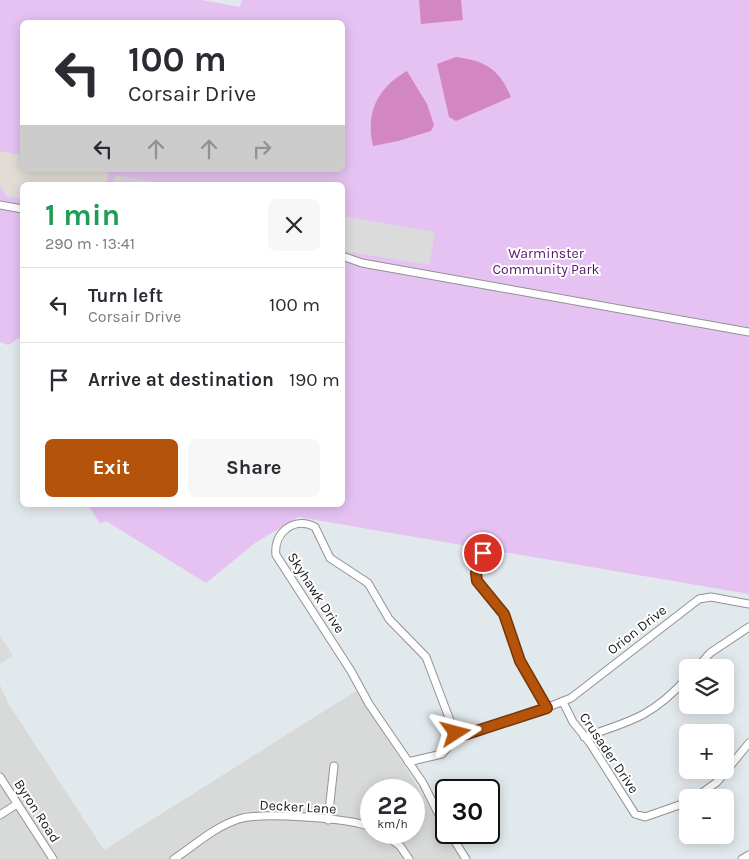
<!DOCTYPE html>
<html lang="en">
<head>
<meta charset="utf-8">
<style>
	:root { --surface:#fff; --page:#f7f7f7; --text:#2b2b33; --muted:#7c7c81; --line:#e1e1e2; --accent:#b45309 }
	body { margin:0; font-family:Karla,sans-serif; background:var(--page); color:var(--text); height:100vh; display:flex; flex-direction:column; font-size:19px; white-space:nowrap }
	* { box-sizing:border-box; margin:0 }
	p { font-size:16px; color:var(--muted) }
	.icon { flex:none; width:28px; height:28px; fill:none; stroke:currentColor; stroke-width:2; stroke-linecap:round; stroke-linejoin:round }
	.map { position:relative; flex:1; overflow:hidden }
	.drawer { position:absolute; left:20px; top:182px; width:325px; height:325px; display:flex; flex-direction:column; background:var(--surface); border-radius:8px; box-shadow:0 2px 12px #0003 }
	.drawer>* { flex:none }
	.guide { position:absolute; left:20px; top:20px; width:325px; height:152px; border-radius:8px; box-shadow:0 2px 12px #0003; background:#fff; color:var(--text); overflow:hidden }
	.fabs { position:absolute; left:679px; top:659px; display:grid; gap:10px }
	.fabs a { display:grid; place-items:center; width:55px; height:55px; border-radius:8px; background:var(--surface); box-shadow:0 2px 12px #0003; font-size:25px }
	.speed { position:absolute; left:360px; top:779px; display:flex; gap:10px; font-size:25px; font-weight:700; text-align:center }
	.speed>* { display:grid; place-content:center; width:65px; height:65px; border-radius:50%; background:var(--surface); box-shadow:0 2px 12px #0003; line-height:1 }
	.speed small { font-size:12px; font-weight:400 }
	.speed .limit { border:2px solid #111; border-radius:8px; background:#fff; color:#111 }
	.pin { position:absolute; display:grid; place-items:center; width:42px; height:42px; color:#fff; margin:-21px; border:2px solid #fff; border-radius:50%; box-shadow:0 1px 5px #0007 }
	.me { position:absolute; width:55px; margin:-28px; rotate:81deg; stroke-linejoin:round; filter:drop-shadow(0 0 4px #0008) }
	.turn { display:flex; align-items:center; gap:18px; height:105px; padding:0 25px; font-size:22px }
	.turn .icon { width:65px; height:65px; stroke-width:2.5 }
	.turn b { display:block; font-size:35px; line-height:42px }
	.lanes { display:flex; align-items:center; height:48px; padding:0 25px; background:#0003; justify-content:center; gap:25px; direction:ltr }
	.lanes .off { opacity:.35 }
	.round { display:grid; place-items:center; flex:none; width:52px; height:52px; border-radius:8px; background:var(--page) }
	.headline { display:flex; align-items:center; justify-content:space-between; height:85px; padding:0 25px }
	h1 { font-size:30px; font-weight:700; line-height:38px; color:#1e9e55 }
	.primary-button { display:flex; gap:10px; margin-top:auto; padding:10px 25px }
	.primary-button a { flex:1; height:58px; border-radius:8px; background:var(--accent); color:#fff; font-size:20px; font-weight:700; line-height:58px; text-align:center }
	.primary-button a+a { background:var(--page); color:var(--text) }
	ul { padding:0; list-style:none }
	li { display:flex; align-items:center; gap:15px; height:75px; padding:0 25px; border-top:1px solid var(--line) }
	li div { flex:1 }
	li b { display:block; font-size:19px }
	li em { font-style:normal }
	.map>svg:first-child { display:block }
</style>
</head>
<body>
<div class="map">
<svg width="749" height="859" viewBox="0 0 749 859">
	<rect width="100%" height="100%" fill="#e2e9ec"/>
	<path fill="#d8d9d9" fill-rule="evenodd" d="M0,685L8,703L104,850L356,691L404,765L461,859H0ZM371,790H414V832H371Z"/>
	<path fill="#e5c2f2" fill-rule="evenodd" d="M0,0H202L240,7L242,0H749V594L298,517L255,543L206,583L106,521L100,524L88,505H342V185H22V336L8,345L0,342ZM22,22H342V170H22Z"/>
	<path fill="#d387c0" d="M419,0H461L463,20L421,24Z
		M456,57C486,61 499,69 511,97L456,121L449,117L437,64Z
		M407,71L427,104L434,125L431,131L398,141L373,146C365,113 378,87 407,71Z"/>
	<path fill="#dbdbdb" d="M115,175L171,185H113Z
		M343,216L435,232L429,265L344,251Z
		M0,636L13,655L0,664Z"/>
	<path fill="#e1ddd6" d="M0,151L22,155V170H109L106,185H22V199L6,196L0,186Z"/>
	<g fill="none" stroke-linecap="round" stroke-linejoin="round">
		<defs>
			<path id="minor" d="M0,205L22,209
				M342,256L362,263L749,332
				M483,553L476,573L477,581L504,614L520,661L547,708
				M697,668L710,653L749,627
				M563,702L573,722L590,743L635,814L645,817L688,802
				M584,737C632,721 653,716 688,677
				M408,762L442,754L459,734
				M0,777L53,859
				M695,798L717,782L749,743
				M0,815L17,804
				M328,820L334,766
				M446,829L423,783L369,704L351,671L276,555C273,533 294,516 315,527L330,558L368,583L389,619L426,657L454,731L461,735L531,714L571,698L699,599L711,597L749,604
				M382,832L400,846L409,859
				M449,832L466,859
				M174,859C195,845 214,827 239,819C260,812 350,818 371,827
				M742,859L749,855"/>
		</defs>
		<use href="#minor" stroke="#929292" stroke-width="9"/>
		<use href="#minor" stroke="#fff" stroke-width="7"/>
	</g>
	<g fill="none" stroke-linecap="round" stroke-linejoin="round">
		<defs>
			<path id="route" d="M456,733L464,735L547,708L520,661L504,614L477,581L476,573L483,553"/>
		</defs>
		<use href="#route" stroke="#753606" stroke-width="12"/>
		<use href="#route" stroke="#b45309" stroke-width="9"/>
	</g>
	<g text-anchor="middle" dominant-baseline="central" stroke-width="4" stroke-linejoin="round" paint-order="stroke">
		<g font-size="14" fill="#54166c" stroke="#fff">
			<text x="546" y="253">Warminster<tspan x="546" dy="16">Community Park</tspan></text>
		</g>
		<g font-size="14" fill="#1b1b1b" stroke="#fff">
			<text transform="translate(316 593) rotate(57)">Skyhawk Drive</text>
			<text transform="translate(637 630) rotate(-38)">Orion Drive</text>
			<text transform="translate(609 753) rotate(56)">Crusader Drive</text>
			<text transform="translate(298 807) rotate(3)">Decker Lane</text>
			<text transform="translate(37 811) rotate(57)">Byron Road</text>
		</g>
	</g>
</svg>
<div class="fabs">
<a><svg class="icon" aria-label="layers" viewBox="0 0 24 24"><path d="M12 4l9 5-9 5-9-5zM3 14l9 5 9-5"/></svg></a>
<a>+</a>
<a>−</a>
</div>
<div class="speed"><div>22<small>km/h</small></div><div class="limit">30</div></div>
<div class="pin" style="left:483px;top:553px;background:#d93025"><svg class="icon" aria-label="arrive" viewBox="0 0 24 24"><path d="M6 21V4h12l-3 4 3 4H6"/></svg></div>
<svg class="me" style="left:456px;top:733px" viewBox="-20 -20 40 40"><path d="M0-17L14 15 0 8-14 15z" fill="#b45309" stroke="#fff" stroke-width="4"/></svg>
<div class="guide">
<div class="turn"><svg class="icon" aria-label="left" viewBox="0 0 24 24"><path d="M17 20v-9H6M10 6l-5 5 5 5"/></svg><div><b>100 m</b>Corsair Drive</div></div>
<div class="lanes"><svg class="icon" aria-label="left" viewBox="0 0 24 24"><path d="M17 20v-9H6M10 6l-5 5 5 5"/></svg><svg class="icon off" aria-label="ahead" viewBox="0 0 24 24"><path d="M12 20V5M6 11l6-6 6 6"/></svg><svg class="icon off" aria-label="ahead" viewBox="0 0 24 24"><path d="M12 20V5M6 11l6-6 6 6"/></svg><svg class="icon off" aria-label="right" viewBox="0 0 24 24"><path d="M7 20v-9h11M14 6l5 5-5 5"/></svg></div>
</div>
<section class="drawer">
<div class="headline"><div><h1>1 min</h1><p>290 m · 13:41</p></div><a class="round"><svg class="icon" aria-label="close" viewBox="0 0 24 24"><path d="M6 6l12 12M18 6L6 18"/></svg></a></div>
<ul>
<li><svg class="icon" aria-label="left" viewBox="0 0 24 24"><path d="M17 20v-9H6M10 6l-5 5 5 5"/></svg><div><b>Turn left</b><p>Corsair Drive</p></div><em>100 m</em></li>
<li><svg class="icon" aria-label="arrive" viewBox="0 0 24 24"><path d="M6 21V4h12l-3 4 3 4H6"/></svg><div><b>Arrive at destination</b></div><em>190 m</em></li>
</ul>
<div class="primary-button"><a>Exit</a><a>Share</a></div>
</section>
</div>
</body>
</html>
